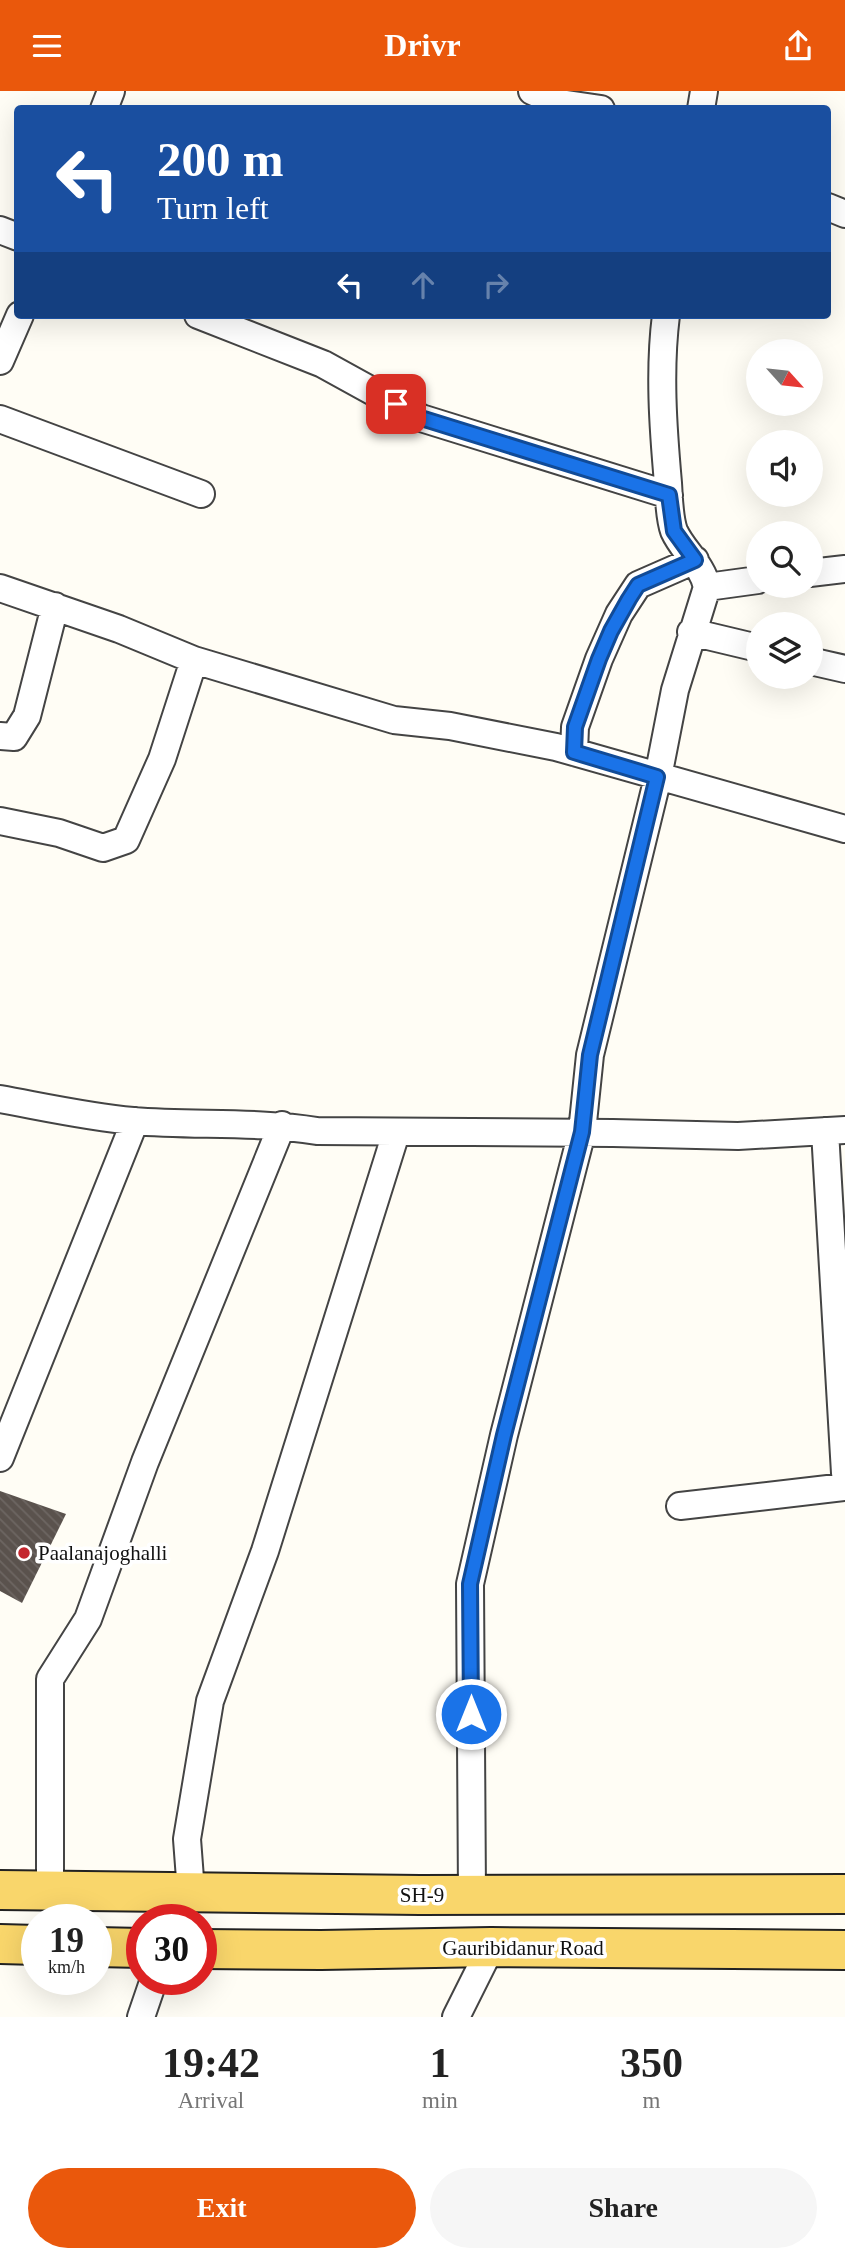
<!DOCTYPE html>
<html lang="en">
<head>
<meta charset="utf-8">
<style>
	:root { --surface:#fff; --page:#f6f6f6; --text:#222; --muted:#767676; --accent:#ea580c }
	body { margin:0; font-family:"Times New Roman",serif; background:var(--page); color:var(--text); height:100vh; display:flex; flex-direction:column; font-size:26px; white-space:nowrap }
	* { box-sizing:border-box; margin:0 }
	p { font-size:23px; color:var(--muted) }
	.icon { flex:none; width:38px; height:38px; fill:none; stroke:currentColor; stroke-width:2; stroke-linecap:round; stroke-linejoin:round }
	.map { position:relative; height:1926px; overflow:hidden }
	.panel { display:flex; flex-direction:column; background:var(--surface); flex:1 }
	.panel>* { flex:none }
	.guide { position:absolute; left:14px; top:14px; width:817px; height:214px; border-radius:7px; box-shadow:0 7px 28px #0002; background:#1a4fa0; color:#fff; overflow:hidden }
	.needle { width:46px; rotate:117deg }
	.fabs { position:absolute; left:746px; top:248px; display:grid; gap:14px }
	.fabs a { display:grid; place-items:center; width:77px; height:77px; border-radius:50%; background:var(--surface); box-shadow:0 7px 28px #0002; font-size:35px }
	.speed { position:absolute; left:21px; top:1813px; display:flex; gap:14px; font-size:35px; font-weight:700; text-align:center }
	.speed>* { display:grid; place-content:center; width:91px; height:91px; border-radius:50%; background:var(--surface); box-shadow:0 7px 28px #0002; line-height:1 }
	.speed small { font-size:18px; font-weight:400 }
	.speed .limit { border:10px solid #d22; background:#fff; color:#111 }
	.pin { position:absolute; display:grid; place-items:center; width:60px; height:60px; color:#fff; margin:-30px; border-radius:14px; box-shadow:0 4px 10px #0006 }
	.me { position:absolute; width:77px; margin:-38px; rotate:0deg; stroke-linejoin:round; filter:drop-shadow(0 0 5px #0008) }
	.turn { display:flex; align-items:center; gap:24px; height:147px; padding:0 28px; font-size:32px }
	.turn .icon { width:91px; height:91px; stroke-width:2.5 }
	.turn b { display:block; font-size:49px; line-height:60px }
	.lanes { display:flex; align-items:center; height:66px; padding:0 28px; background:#0003; justify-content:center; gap:35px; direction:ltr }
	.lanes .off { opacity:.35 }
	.eta { display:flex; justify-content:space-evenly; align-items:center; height:119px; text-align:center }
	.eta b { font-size:42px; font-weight:700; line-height:49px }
	.cta { display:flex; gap:14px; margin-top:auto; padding:14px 28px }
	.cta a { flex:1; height:80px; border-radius:42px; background:var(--accent); color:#fff; font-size:28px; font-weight:700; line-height:80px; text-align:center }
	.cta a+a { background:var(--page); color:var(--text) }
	header { display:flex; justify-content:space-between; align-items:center; height:91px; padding:0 28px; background:var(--accent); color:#fff; font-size:32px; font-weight:700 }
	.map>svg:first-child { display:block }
</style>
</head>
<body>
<header><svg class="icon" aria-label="menu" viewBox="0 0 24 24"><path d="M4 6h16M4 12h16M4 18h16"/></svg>Drivr<svg class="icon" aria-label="share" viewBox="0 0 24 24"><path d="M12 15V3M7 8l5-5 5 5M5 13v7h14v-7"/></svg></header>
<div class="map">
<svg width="845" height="1926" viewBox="0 0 845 1926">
	<defs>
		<pattern id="building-back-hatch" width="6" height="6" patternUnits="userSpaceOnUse" patternTransform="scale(1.75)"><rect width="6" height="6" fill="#5a524d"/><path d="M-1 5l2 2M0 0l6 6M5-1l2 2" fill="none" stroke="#6d6662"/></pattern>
	</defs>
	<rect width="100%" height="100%" fill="#fffdf5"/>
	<path fill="url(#building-back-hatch)" d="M0,1400L66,1423L22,1512L0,1500Z"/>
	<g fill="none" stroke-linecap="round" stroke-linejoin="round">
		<defs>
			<path id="street" d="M532,0L559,12L601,18
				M104,18L111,0
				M701,18L704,0
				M828,116L845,123
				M0,139L18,146
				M198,224L323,273L421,327L669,404
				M0,270L20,224
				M0,328L201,403
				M810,482L845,478
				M707,496L758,489
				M0,497L119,538L194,569L394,629L450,635L556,656L845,738
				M691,541L758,557
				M810,570L845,578
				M0,645L14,646L27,625L55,515
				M574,661L575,636L599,568L619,523L638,494L695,469
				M0,730L59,742L103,757L126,749L162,668L194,569
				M0,1008C44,1016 89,1026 133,1030C195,1035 256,1030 317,1040L613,1042L738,1045L845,1039
				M825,1040L845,1382
				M0,1367L135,1030
				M680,1415L845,1396
				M50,1800V1588L88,1528L145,1371L282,1034
				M191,1801L187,1748L210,1610L265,1460L396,1042
				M472,1804L470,1493L504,1344L582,1041L590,964L658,686L675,599L707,496C702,473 683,460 674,440C669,426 669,406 668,392C663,336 659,279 666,224
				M141,1926L154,1888
				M456,1926L491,1856"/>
			<path id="primary" d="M0,1799L420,1804L845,1803
				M0,1853L37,1854
				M96,1856L142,1857
				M201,1858L321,1859L491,1856L845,1859"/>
		</defs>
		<use href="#street" stroke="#444" stroke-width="30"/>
		<use href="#primary" stroke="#222" stroke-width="42"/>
		<use href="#street" stroke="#fff" stroke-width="26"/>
		<use href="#primary" stroke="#f9d66b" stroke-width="38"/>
	</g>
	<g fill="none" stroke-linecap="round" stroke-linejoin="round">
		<defs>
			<path id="route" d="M396,313L421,327L669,404L674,440L695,469L638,494L629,508L611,540L599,568L575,636L574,661L657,686L590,964L582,1041L504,1344L470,1493L471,1623"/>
		</defs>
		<use href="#route" stroke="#114b97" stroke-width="18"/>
		<use href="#route" stroke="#1a73e8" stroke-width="12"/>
	</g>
	<circle fill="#c4262e" stroke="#fff" stroke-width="2.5" cx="24" cy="1462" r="7"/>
	<g text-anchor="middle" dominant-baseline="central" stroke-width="7" stroke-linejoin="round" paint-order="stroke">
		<g font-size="21" fill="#111" stroke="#fff" text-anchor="start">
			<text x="38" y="1462">Paalanajoghalli</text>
		</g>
		<g font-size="21" fill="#111" stroke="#fff">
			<text x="422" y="1804">SH-9</text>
			<text x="523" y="1857">Gauribidanur Road</text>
		</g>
	</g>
</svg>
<div class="fabs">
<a><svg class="needle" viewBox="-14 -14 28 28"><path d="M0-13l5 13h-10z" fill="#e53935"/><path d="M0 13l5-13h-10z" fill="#767676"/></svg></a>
<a><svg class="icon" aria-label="sound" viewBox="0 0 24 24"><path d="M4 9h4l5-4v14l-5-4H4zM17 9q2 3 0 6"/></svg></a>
<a><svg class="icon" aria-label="search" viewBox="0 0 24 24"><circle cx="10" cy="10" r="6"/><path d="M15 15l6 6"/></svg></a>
<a><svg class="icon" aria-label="layers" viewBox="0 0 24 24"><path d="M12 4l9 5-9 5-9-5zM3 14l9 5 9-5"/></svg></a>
</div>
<div class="speed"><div>19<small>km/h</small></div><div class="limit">30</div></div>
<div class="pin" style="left:396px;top:313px;background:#d93025"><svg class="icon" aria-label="arrive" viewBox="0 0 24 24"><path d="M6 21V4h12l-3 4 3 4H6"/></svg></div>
<svg class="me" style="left:471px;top:1623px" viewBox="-20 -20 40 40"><circle r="17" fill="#1a73e8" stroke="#fff" stroke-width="3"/><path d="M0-11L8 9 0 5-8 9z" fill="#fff"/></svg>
<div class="guide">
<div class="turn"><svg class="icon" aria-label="left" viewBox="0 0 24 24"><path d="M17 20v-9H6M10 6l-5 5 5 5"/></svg><div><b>200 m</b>Turn left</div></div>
<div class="lanes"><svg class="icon" aria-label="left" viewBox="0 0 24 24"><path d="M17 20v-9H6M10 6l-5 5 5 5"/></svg><svg class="icon off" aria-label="ahead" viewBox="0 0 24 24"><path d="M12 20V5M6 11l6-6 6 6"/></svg><svg class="icon off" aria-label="right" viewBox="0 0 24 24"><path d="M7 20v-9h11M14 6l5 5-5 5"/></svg></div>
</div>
</div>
<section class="panel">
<div class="eta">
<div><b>19:42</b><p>Arrival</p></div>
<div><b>1</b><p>min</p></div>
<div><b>350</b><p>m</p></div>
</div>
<div class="cta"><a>Exit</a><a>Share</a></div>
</section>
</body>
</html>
